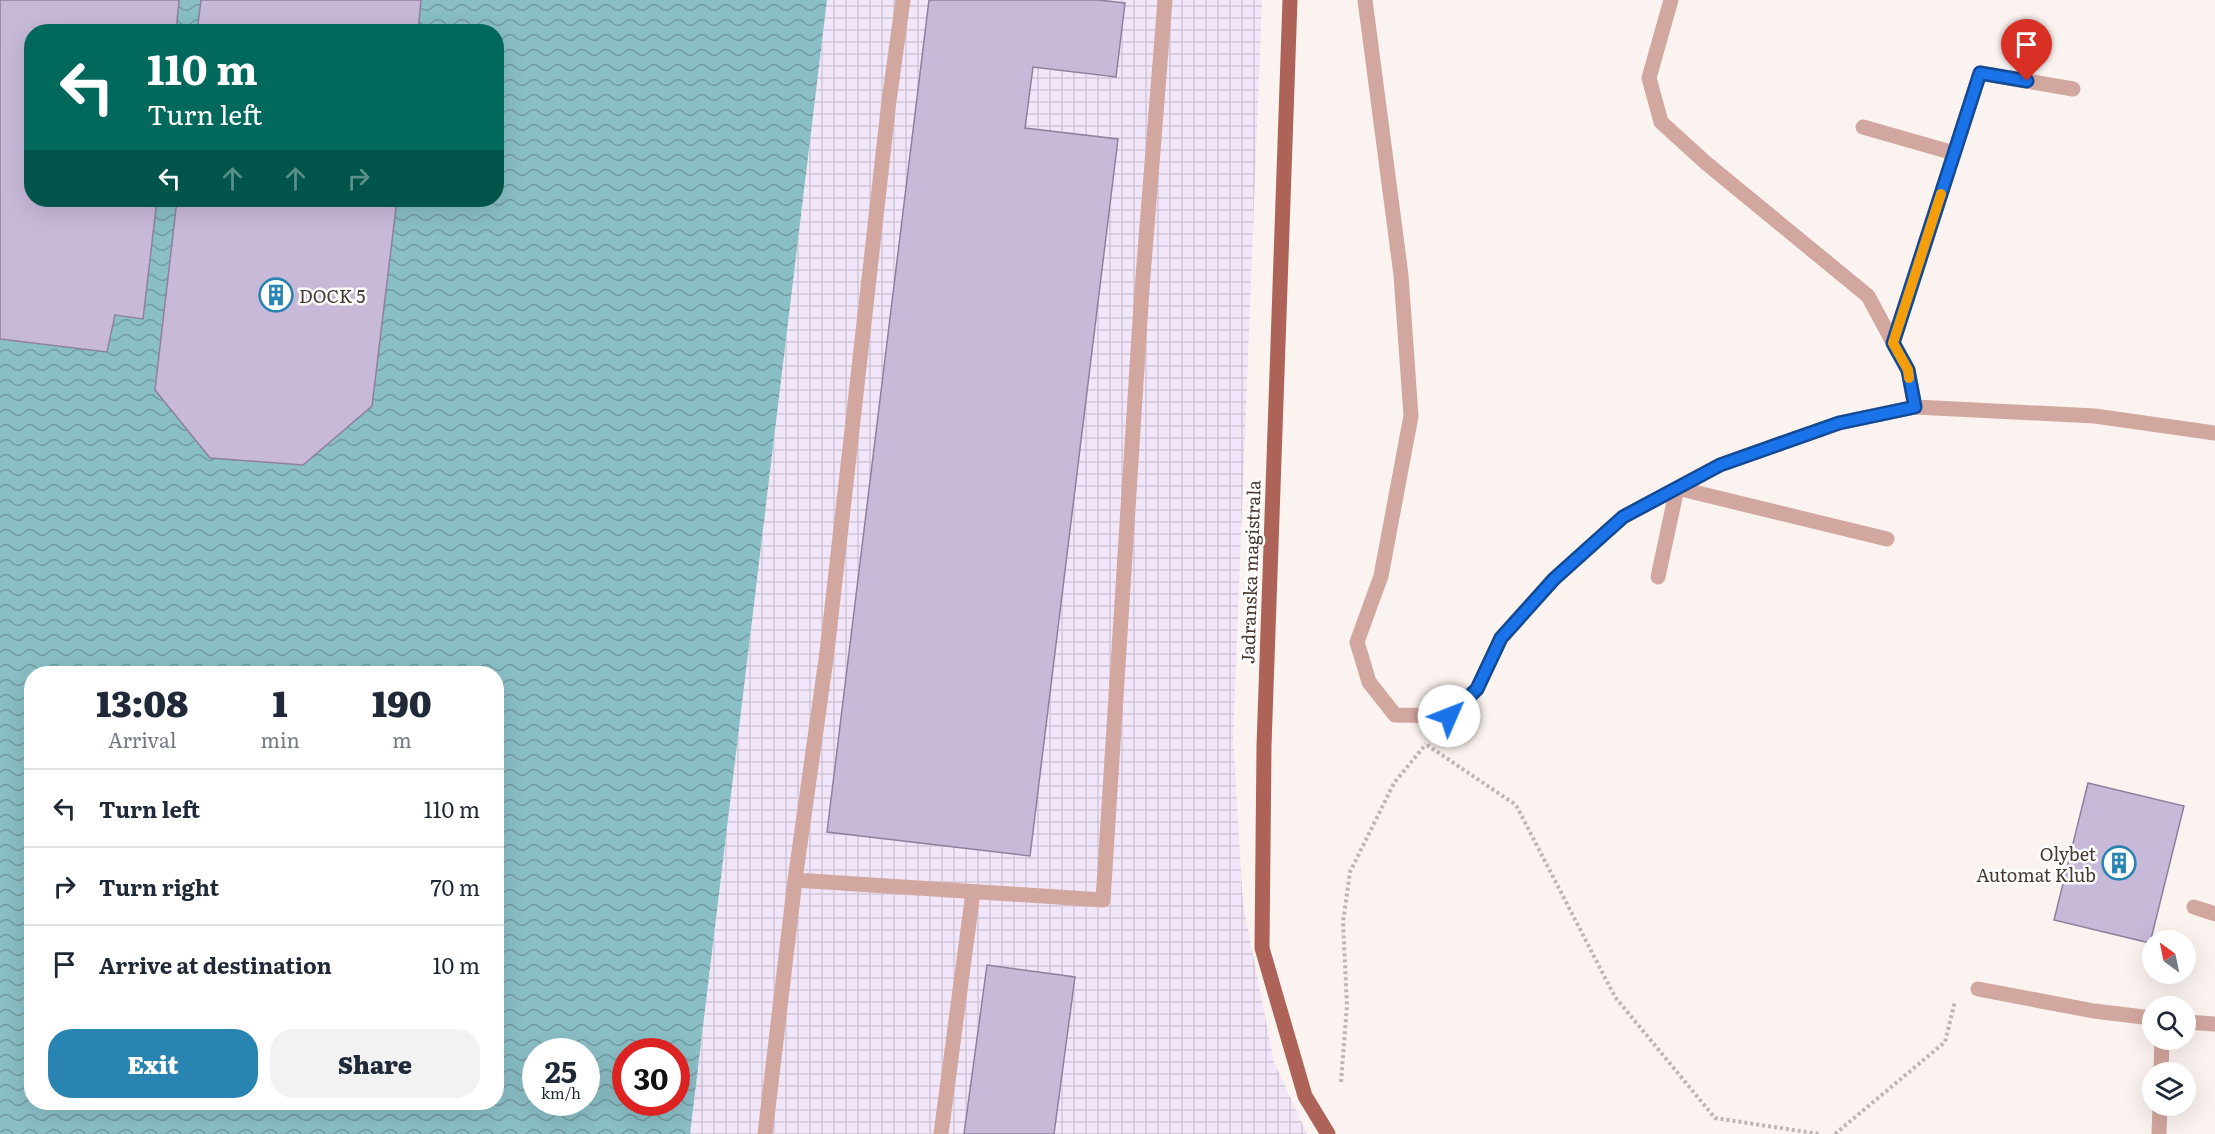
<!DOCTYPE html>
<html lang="en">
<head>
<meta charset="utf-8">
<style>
	:root { --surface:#fff; --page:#f2f2f3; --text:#1f2937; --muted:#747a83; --line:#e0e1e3; --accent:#2a84b2 }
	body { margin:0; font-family:Literata,serif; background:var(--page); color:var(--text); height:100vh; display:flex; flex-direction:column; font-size:22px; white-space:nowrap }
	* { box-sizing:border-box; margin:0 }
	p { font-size:20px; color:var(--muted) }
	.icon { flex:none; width:33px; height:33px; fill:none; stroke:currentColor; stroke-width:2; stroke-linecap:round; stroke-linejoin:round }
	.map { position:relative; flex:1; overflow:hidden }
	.panel { position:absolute; left:24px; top:666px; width:480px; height:444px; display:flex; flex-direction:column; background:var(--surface); border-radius:24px; box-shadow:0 6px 24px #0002 }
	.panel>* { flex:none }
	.guide { position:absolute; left:24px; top:24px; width:480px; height:183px; border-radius:24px; box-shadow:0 6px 24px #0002; background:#00695c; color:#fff; overflow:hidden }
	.needle { width:39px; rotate:327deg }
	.fabs { position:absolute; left:2142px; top:930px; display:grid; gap:12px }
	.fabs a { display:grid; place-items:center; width:54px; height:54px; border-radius:50%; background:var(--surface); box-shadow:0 6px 24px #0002; font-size:30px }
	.speed { position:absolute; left:522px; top:1038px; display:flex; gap:12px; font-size:30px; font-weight:700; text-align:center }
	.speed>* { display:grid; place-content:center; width:78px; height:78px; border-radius:50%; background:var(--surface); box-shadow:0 6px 24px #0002; line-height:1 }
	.speed small { font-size:15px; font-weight:400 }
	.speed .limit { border:9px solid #d22; background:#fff; color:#111 }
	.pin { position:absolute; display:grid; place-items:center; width:51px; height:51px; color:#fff; margin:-62px -26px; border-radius:50% 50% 50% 0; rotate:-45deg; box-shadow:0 0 6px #0007 }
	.pin .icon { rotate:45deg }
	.me { position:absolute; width:66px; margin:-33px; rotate:46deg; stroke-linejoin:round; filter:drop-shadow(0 0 4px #0008) }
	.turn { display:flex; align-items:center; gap:21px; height:126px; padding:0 24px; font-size:27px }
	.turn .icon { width:78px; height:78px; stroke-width:2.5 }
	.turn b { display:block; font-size:42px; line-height:51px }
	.lanes { display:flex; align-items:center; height:57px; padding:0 24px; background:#0003; justify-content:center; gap:30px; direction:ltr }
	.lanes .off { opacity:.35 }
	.eta { display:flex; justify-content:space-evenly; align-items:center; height:102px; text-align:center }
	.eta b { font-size:36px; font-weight:800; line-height:42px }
	.button { display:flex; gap:12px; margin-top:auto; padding:12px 24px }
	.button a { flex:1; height:69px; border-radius:24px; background:var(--accent); color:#fff; font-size:24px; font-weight:800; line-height:69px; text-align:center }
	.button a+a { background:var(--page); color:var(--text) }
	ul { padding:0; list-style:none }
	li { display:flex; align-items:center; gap:18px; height:78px; padding:0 24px; border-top:2px solid var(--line) }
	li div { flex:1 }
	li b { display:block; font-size:22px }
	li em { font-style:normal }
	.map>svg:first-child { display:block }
</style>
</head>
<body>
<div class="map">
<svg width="2215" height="1134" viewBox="0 0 2215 1134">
	<defs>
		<pattern id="industrial-grid" width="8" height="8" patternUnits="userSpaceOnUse" patternTransform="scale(1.5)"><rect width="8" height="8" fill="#f1e6fa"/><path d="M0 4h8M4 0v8" fill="none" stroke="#d0c6d7"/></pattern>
		<pattern id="water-waves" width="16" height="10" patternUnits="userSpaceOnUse" patternTransform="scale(1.5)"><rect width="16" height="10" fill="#8abfc6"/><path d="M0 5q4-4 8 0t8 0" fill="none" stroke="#739ca1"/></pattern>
	</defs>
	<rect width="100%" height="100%" fill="#fbf3ef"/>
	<path fill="url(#industrial-grid)" d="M827,0H1262L1233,739L1243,904L1274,1062L1307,1134H690Z"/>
	<path fill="url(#water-waves)" fill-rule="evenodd" d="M0,0H827L690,1134H0ZM32,32H496V200H32ZM32,674H496V1102H32ZM536,1052H586V1102H536ZM626,1052H676V1102H626Z"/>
	<path fill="#c8b9d9" stroke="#8e809e" stroke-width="1.5" d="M0,0H179L176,32H32V200H157L143,319L115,315L107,352L0,339Z
		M201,0H421L418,32H197Z
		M929,0H1098L1125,3L1116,77L1033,67L1025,128L1118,139L1030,856L827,832Z
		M177,200H397L372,406L303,465L210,458L155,390Z
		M2088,783L2184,806L2150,943L2054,920Z
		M987,965L1075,977L1054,1134H964Z"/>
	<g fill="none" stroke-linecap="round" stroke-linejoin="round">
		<path stroke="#c0b6b1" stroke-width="4" stroke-dasharray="3 3" stroke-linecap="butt" d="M1427,745L1516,805L1615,997L1715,1118L1820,1134
			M1341,1082L1347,1005L1343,922L1350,872L1394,783L1426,744
			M1835,1134L1945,1042L1955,1001"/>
		<path stroke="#d2a79f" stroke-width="15" d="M1365,0L1401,275L1411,416L1381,576L1357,642L1369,682L1395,715L1449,716L1477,689L1501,638L1554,579L1623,517L1720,465L1839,423L1915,407L2095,416L2215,433
			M1671,0L1649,78L1661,122L1706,163L1868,296L1908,370L1915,407
			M1863,127L1954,153
			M1893,343L1980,73L2073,89
			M1658,577L1677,488L1887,539
			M795,880L827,652L889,101L903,0
			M2194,907L2215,914
			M1978,989L2094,1011L2152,1018
			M2186,1022L2215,1024
			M2161,1072L2162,1040
			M765,1134L795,880L1103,900L1142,289L1165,0
			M941,1134L973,892
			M2159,1134L2160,1106"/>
		<path stroke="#ae6358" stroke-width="15" d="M1290,0L1264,746L1262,948L1305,1096L1328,1134"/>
	</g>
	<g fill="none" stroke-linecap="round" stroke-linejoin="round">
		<defs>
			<path id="route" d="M1449,716L1477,689L1501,638L1554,579L1623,517L1720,465L1839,423L1915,407L1908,370L1893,343L1980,73L2027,81"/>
		</defs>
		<use href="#route" stroke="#114b97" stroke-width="15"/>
		<use href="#route" stroke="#1a73e8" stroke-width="10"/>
		<path stroke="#f59e0b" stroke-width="10" d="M1909,378L1908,370L1893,343L1941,194"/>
	</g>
	<defs>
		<symbol id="building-ring" viewBox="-11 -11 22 22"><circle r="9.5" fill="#fff" stroke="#2a84b2" stroke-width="1.5"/><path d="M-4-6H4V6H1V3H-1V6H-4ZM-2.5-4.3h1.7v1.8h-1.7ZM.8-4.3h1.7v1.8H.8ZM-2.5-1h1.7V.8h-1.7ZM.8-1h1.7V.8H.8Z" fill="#2a84b2"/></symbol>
	</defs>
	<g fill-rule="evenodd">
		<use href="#building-ring" x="257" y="276" width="38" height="38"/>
		<use href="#building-ring" x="2100" y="844" width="38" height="38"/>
	</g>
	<g text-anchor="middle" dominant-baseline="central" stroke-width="5" stroke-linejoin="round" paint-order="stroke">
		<g font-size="18" fill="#473931" stroke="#fff" text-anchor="start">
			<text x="299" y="295">DOCK 5</text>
			<text x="2096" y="853" text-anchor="end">Olybet<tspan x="2096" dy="21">Automat Klub</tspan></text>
		</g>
		<g font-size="18" fill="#473931" stroke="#fff">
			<text transform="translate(1250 572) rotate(-88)">Jadranska magistrala</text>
		</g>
	</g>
</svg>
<div class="fabs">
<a><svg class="needle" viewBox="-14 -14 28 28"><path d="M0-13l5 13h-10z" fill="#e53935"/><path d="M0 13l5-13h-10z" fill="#747a83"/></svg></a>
<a><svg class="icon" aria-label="search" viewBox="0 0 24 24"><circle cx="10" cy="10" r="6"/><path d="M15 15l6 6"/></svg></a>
<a><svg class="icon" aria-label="layers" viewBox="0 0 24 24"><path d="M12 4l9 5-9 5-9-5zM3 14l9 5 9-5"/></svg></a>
</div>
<div class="speed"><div>25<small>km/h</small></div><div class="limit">30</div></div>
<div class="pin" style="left:2027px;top:81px;background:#d93025"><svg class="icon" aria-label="arrive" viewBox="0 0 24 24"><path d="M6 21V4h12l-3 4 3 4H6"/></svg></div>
<svg class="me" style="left:1449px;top:716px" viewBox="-20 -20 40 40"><circle r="19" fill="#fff"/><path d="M0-13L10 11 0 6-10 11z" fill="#1a73e8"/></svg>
<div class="guide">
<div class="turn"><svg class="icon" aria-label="left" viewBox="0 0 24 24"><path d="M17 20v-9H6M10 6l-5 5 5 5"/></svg><div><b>110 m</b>Turn left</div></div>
<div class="lanes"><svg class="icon" aria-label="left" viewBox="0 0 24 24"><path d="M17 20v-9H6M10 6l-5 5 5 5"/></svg><svg class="icon off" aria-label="ahead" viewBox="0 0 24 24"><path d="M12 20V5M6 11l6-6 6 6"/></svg><svg class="icon off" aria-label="ahead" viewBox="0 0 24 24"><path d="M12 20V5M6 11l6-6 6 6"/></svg><svg class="icon off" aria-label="right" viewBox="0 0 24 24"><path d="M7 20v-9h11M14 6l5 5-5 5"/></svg></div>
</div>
<section class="panel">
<div class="eta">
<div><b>13:08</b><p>Arrival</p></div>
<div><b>1</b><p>min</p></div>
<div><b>190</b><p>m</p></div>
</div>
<ul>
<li><svg class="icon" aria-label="left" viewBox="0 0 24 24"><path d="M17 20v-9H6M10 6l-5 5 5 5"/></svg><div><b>Turn left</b></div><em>110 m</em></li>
<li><svg class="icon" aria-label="right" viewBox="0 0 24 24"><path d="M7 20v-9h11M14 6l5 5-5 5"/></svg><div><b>Turn right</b></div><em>70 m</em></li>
<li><svg class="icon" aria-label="arrive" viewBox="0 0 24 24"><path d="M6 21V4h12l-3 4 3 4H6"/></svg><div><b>Arrive at destination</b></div><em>10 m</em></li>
</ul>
<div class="button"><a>Exit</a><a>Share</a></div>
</section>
</div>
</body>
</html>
